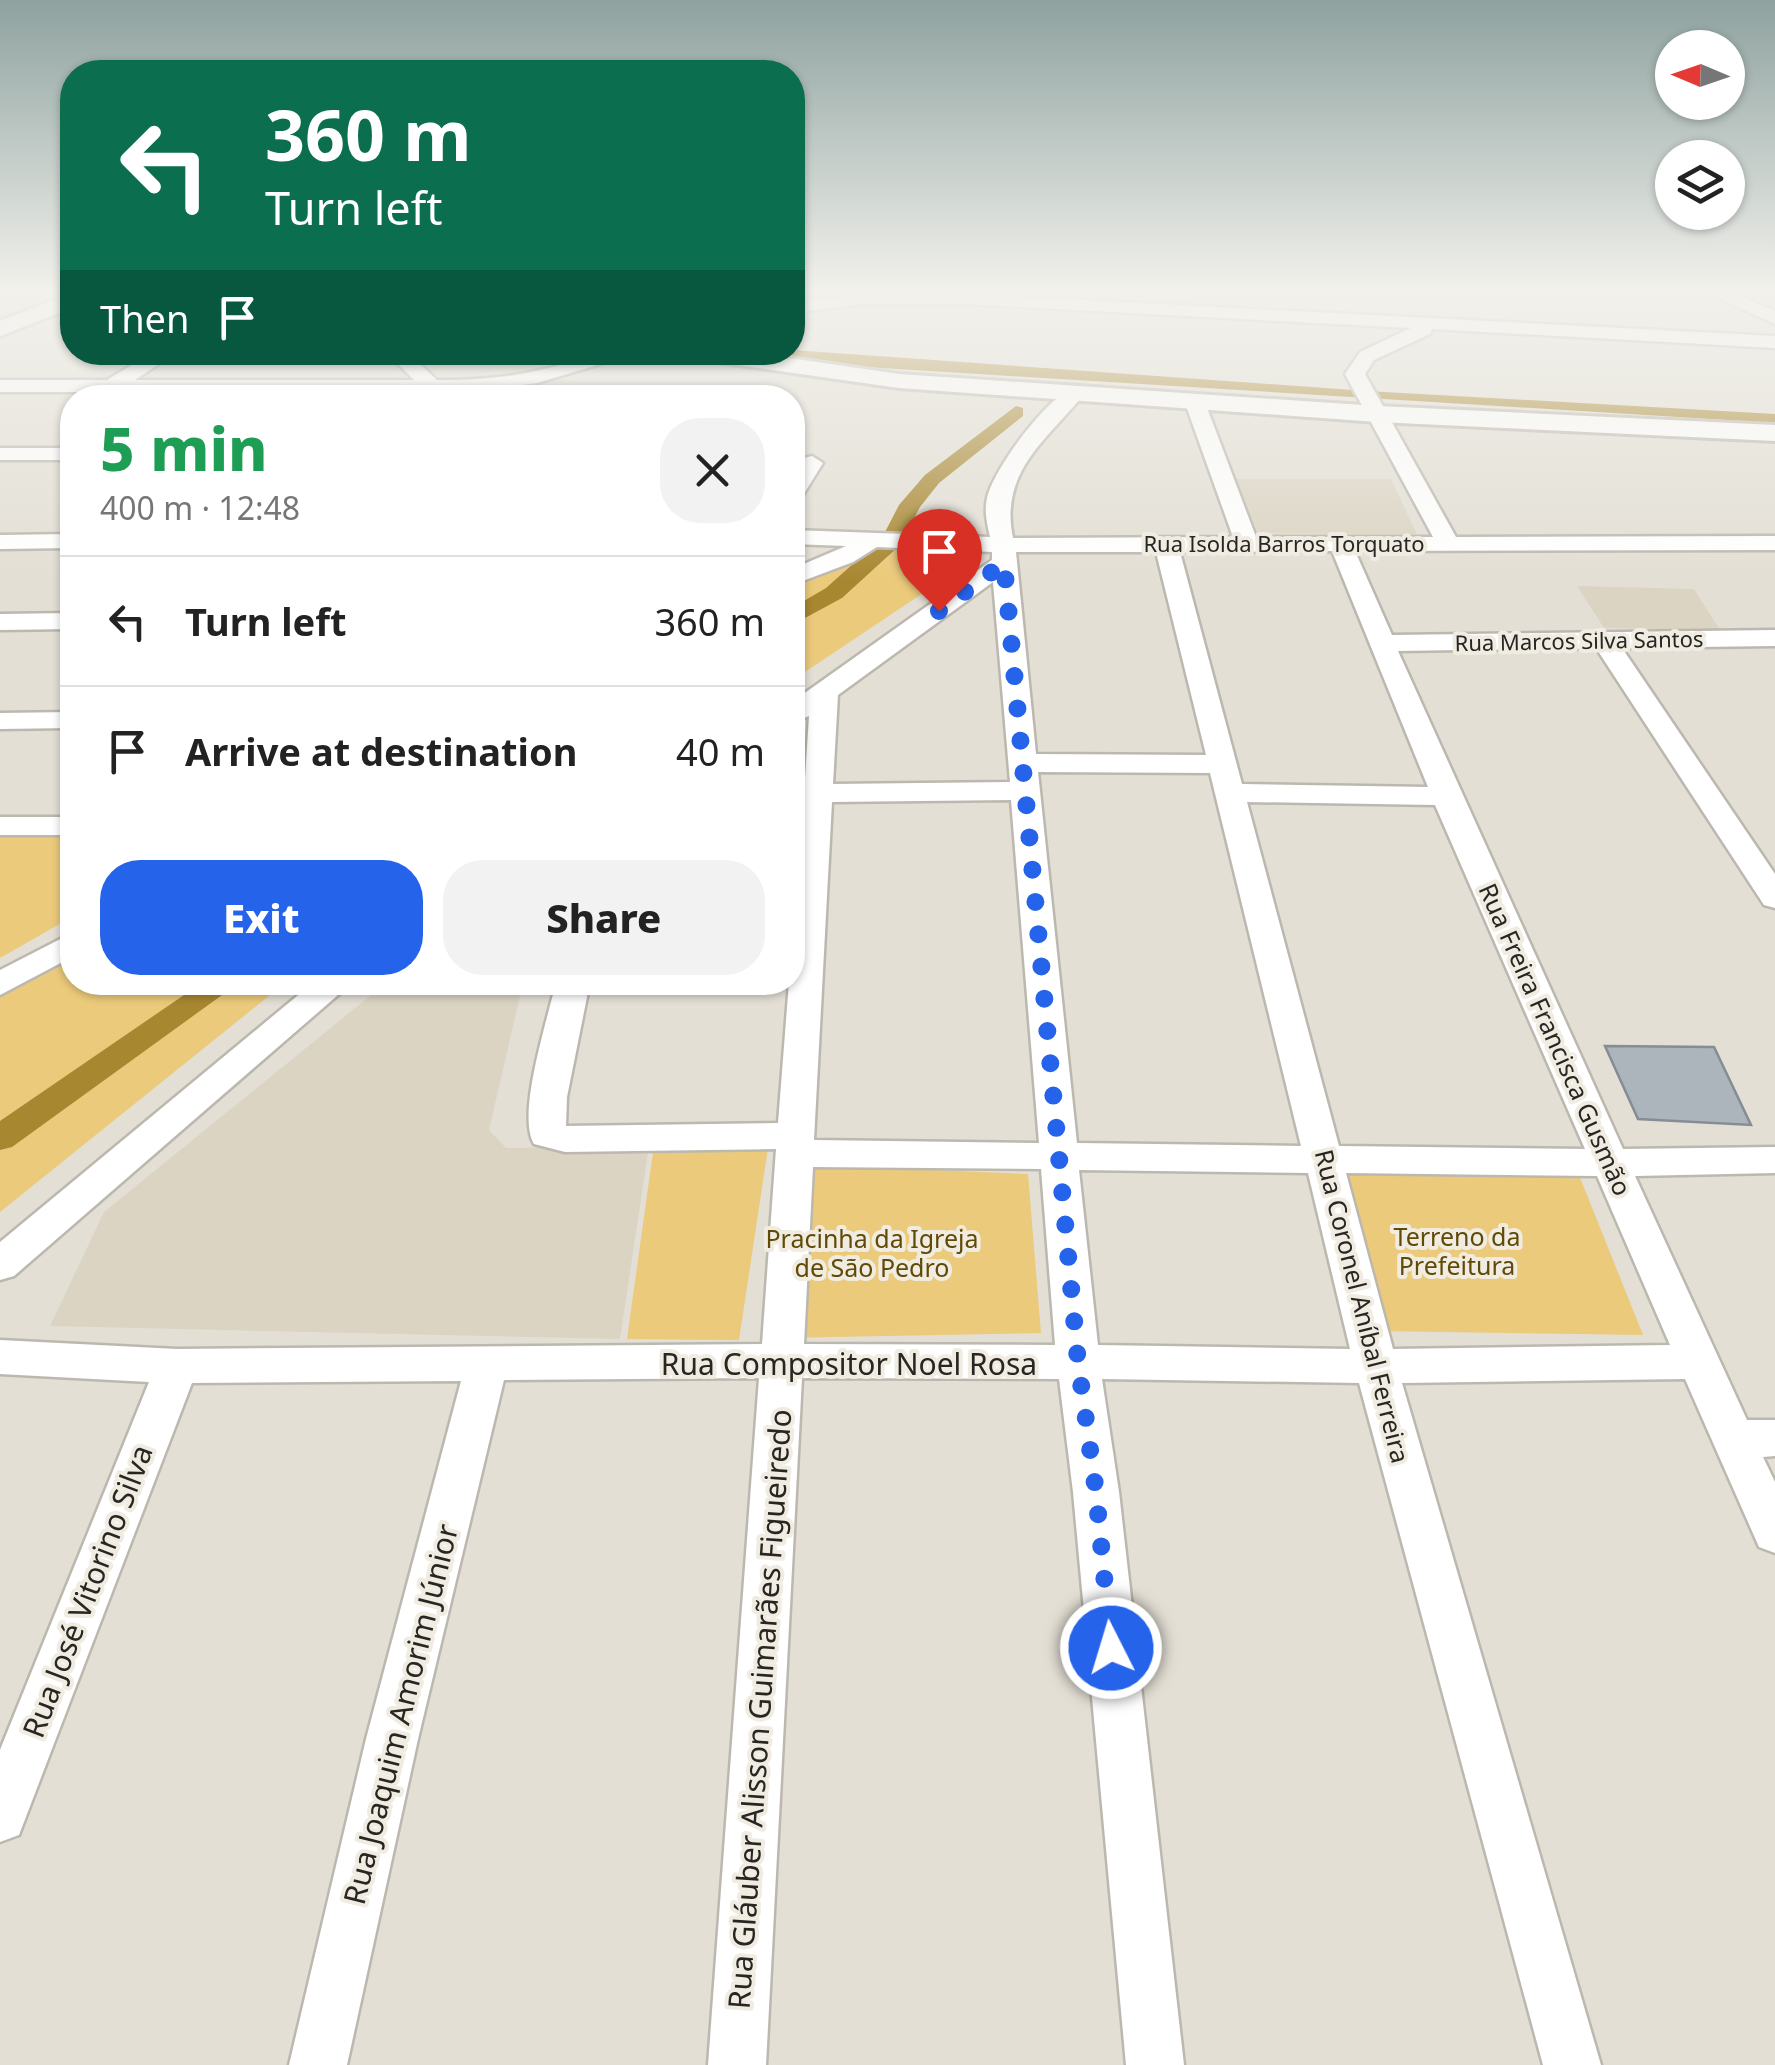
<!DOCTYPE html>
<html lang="en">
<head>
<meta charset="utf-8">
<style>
	:root { --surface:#fff; --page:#f2f2f2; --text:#222; --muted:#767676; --line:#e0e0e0; --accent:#2563eb }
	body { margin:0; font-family:"Noto Sans",sans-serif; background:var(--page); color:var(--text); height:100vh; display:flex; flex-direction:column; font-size:38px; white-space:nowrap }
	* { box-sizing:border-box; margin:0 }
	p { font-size:32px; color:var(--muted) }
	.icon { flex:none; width:55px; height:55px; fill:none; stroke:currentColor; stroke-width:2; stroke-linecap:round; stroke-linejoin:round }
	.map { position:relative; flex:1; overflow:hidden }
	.drawer { position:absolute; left:60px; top:385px; width:745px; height:610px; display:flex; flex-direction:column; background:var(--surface); border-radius:40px; box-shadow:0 2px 8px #0004 }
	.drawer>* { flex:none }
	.guide { position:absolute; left:60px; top:60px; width:745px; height:305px; border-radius:40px; box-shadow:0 2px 8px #0004; background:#0b6e4f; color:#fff; overflow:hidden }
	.needle { width:65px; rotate:272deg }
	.fabs { position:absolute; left:1655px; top:30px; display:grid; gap:20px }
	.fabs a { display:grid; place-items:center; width:90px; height:90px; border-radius:50%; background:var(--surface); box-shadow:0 2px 8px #0004; font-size:50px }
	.pin { position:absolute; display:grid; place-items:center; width:85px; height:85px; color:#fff; margin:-102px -42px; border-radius:50% 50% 50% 0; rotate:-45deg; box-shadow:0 0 10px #0007 }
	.pin .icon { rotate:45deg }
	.me { position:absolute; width:110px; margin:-55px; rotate:355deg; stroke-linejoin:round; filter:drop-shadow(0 0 8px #0008) }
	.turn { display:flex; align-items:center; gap:35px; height:210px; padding:0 40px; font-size:45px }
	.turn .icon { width:130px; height:130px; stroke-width:2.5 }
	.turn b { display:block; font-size:70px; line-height:85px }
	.then { display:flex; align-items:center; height:95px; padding:0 40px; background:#0003; gap:20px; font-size:38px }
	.round { display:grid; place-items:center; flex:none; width:105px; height:105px; border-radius:40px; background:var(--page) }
	.summary { display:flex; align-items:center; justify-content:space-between; height:170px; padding:0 40px }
	h1 { font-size:60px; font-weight:800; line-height:75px; color:#1e9e55 }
	.primary-button { display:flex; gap:20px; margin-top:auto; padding:20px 40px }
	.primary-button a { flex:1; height:115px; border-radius:40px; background:var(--accent); color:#fff; font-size:40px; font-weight:800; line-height:115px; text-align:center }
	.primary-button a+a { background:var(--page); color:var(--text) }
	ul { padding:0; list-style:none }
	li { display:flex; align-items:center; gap:30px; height:130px; padding:0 40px; border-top:2px solid var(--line) }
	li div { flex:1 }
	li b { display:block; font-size:38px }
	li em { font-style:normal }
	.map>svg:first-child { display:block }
</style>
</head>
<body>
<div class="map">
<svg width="1775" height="2065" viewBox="0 0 1775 2065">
	<rect width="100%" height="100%" fill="#e3dfd5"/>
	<path fill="#dbd4c3" d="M1236,479H1391L1417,534L1258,533Z
		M1577,586L1694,589L1720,630L1604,628Z
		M386,983H523L489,1130L506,1148L649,1146L620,1339L50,1326L104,1212Z"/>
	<path fill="#ebca7b" d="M864,547L964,549L961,564L935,585L793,680V584L817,576Z
		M72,834V917L0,958V835Z
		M72,954V982L285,983L0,1212V995Z
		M654,1145L768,1148L739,1340L627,1339Z
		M790,1164L1028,1174L1041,1333L781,1338Z
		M1332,1169L1577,1170L1643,1335L1372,1331Z"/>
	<path fill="#a88731" d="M793,350L1367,391L1775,414V423L816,364L749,353Z"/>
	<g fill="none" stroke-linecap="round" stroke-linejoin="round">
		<path fill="#a88731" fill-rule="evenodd" d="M1016,406L1023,408V416L939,483L920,507L899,546L842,598L792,625V608L826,588L882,538L899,505L925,475Z
			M203,982H240L12,1147L0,1150V1121Z"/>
	</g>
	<path fill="#adb5bc" stroke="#858d94" stroke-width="2.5" d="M1605,1046L1714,1047L1751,1125L1638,1119Z"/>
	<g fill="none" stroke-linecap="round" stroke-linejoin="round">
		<defs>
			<path id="minor" d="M1703,291H1728L1775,311V324Z
				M862,294H966L1775,336V348L1432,329L1430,334L1374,360L1365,374L1456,537L1775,536V550L1355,551L1392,635L1775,630V646L1622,648L1775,874V908L1764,905L1596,648L1398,651L1623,1149L1775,1147V1173L1635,1176L1747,1420H1775V1456L1763,1457L1775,1482V1553L1759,1547L1685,1379L1402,1383L1601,2065H1543L1359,1383L1102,1379L1119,1492L1184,2065H1126L1073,1492L1059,1379L802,1378L766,2065H708L759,1378L504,1380L418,1739L347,2065H289L366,1739L461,1381L192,1383L19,1835L0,1842V1750L149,1382L0,1374V1340L177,1349L762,1344L776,1149L565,1152L534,1144C516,1115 548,1018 556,982H590L567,1097L566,1126L778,1123L789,982H792L809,716L792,723V702L992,560V552L877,547L853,562L792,585V569L846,546L792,544V530L990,537C987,524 984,511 987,498C993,470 1048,395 1075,387L1085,393C1047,440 999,471 1013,538L1233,537L1184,400L1194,394L1204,400L1256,537H1433L1345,374L1360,352L1411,328L966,304H862L792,313V302ZM1332,551L1428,787L1242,784L1180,552ZM1016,552H1156L1206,755L1036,754ZM993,582L1010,782L833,784L838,695ZM1038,772L1210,773L1301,1146L1077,1143ZM1011,800L1039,1143L814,1140L832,802ZM1247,802L1435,805L1585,1149L1339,1146ZM813,1167L1041,1169L1055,1345L804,1344ZM1079,1170L1308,1173L1350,1349L1098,1345ZM1346,1173L1597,1176L1670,1345L1393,1349Z
				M153,352H177L135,380H414L386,352H407L437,380C471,380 507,378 540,370C575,362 605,352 641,352L537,383L467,392H0V380H107Z
				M0,448H72V460H0Z
				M812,456L823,463L800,500L792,502V476L804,458Z
				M72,534V548L0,549V535Z
				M72,613V629L0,630V614Z
				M72,712V728L0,729V713Z
				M0,817H72V835H0Z
				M72,933V957L0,995V970Z
				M314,982H353L14,1276L0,1280V1242Z"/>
			<path id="major" d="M72,293V308L0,336V321Z
				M685,352H749L899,374L1378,406L1775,425V441L1378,422L899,388L696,359Z"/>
		</defs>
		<use href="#minor" stroke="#bcb8af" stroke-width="5"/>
		<use href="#major" stroke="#bcb8af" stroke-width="6"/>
		<use href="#minor" fill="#fff" fill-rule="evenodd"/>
		<use href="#major" fill="#fff" fill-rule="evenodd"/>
	</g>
	<linearGradient id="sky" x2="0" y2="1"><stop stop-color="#8ea29f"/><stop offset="0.5" stop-color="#f2f1ec"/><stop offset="1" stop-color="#f2f1ec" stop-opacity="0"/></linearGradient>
	<rect width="1775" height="580" fill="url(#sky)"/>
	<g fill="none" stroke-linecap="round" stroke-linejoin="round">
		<path stroke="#2563eb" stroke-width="18" stroke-dasharray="0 32.4" d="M939,611L1004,563L1078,1362L1096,1492L1111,1648"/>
	</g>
	<g text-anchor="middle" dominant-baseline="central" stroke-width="8" stroke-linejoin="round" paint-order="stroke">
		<g font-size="22" fill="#282623" stroke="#f0ece2">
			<text x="1284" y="543">Rua Isolda Barros Torquato</text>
			<text transform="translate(1579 640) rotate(-1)">Rua Marcos Silva Santos</text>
		</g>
		<g font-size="25" fill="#282623" stroke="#f0ece2">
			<text transform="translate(1556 1039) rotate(66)">Rua Freira Francisca Gusmão</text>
			<text transform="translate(1363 1306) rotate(76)">Rua Coronel Aníbal Ferreira</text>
		</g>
		<g font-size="25" fill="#614a05" stroke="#f0ece2">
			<text x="1457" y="1236">Terreno da<tspan x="1457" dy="29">Prefeitura</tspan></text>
			<text x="872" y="1238">Pracinha da Igreja<tspan x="872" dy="29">de São Pedro</tspan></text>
		</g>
		<g font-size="30" fill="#282623" stroke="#f0ece2">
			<text x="849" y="1363">Rua Compositor Noel Rosa</text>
			<text transform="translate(87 1591) rotate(-69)">Rua José Vitorino Silva</text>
			<text transform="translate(759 1709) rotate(-86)">Rua Gláuber Alisson Guimarães Figueiredo</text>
			<text transform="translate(400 1714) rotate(-76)">Rua Joaquim Amorim Júnior</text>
		</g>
	</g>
</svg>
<div class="fabs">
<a><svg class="needle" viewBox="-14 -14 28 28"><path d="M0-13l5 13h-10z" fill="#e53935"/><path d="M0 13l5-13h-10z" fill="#767676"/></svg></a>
<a><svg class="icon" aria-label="layers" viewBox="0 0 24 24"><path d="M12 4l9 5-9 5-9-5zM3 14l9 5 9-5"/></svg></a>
</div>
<div class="pin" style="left:939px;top:611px;background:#d93025"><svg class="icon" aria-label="arrive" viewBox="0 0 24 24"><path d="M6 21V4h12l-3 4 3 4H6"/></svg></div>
<svg class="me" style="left:1111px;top:1648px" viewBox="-20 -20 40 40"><circle r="17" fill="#2563eb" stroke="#fff" stroke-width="3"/><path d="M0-11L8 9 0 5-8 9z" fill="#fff"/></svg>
<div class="guide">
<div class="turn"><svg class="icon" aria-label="left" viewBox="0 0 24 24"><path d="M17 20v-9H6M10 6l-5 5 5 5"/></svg><div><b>360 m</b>Turn left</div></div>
<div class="then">Then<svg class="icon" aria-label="arrive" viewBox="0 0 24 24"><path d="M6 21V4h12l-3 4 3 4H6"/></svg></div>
</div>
<section class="drawer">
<div class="summary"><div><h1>5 min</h1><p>400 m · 12:48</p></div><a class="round"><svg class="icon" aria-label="close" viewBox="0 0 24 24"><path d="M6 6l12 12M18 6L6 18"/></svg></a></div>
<ul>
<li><svg class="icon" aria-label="left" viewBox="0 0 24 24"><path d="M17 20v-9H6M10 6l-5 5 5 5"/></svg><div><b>Turn left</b></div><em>360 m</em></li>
<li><svg class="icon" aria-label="arrive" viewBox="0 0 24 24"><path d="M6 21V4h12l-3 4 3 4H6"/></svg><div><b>Arrive at destination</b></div><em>40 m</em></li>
</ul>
<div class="primary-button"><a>Exit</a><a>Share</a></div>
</section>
</div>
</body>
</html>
